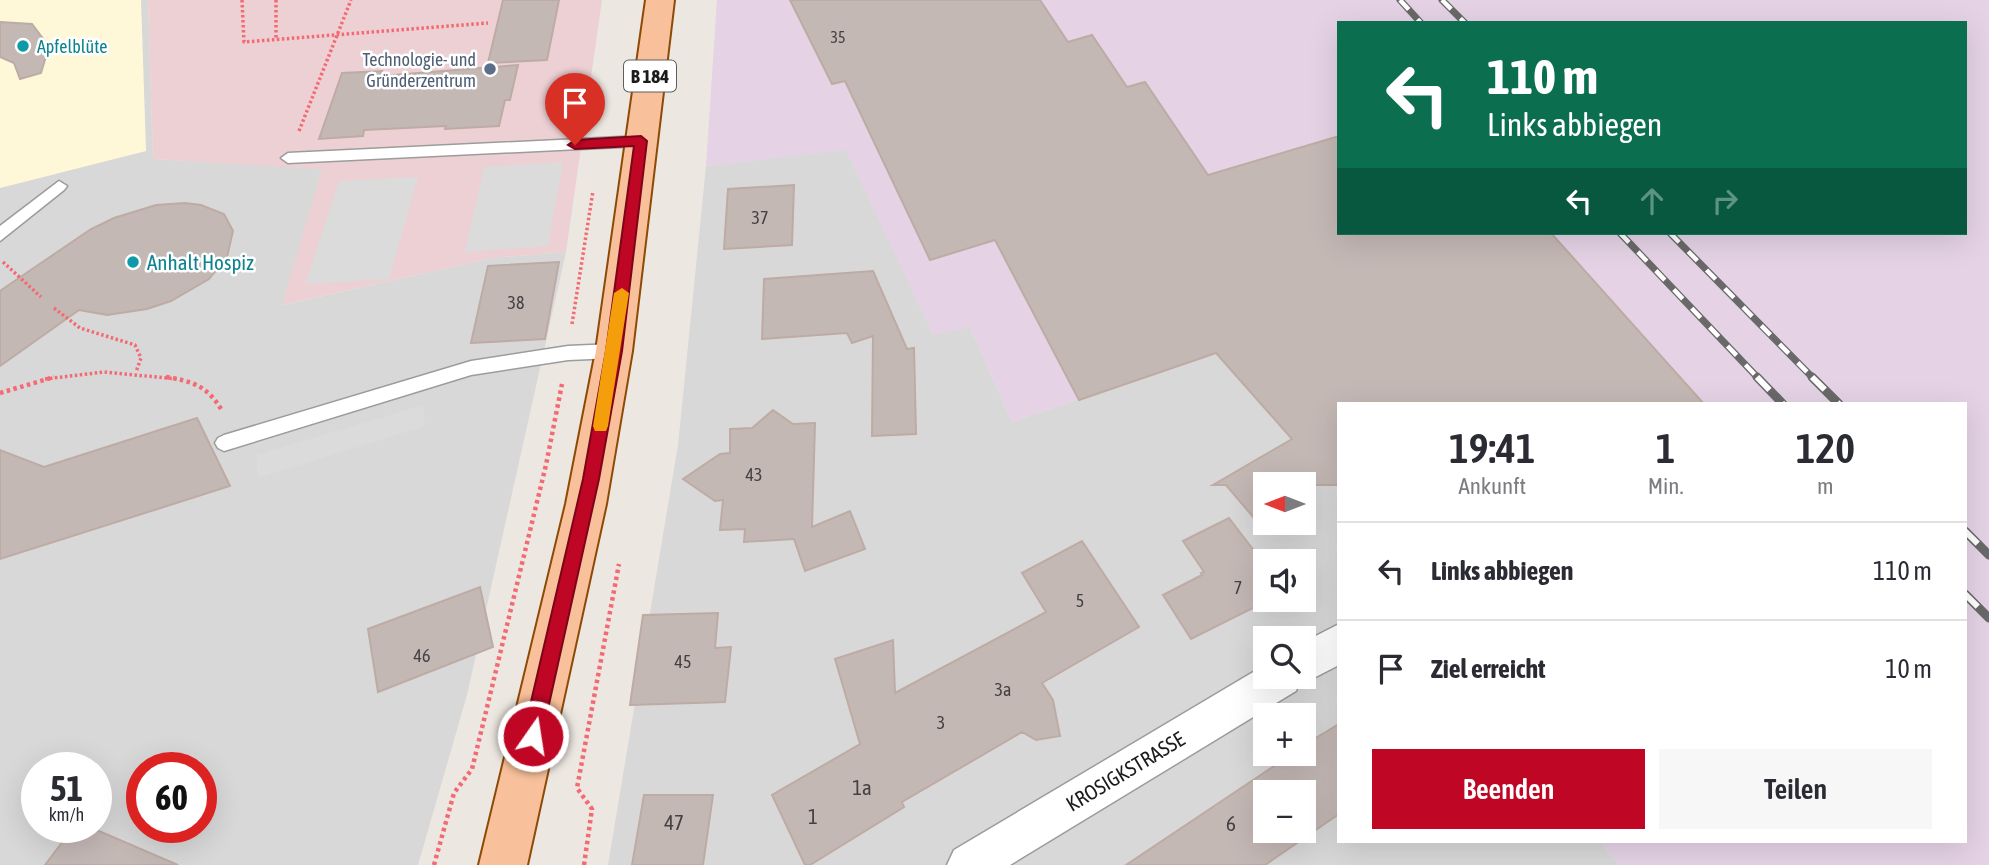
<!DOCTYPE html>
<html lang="de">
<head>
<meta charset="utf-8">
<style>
	:root { --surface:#fff; --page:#f7f7f7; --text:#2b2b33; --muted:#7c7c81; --line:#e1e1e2; --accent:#bf0725 }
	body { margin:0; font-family:"Asap Condensed",sans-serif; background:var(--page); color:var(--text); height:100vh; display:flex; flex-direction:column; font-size:26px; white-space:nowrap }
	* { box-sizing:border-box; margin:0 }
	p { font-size:23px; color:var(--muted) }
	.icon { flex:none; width:38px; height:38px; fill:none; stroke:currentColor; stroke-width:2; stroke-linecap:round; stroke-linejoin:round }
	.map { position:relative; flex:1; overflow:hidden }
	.drawer { position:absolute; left:1337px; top:402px; width:630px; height:441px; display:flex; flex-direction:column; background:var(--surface); border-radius:0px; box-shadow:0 7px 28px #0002 }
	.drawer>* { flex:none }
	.top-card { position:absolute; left:1337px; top:21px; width:630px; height:214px; border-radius:0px; box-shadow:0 7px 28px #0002; background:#0b6e4f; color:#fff; overflow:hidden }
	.needle { width:46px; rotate:270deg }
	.controls { position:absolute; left:1253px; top:472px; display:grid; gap:14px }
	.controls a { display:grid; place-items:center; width:63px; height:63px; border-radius:0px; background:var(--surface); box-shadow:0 7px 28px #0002; font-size:35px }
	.speed { position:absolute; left:21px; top:752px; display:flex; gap:14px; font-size:35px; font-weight:700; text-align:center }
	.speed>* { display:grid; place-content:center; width:91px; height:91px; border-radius:50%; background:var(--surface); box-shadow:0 7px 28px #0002; line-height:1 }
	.speed small { font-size:18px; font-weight:400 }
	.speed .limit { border:10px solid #d22; background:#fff; color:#111 }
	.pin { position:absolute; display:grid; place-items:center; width:60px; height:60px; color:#fff; margin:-72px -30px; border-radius:50% 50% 50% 0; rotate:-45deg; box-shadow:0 0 7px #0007 }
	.pin .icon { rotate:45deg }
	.me { position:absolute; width:77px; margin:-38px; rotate:13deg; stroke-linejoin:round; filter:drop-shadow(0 0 5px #0008) }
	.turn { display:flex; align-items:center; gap:24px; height:147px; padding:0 35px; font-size:32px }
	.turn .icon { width:91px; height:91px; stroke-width:2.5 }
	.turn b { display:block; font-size:49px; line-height:60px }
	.lanes { display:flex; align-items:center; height:66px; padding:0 35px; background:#0003; justify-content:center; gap:35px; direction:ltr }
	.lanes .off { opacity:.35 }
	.eta { display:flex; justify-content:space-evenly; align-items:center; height:119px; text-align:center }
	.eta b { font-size:42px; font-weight:600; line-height:49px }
	.primary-button { display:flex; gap:14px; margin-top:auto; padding:14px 35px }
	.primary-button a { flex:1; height:80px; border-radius:0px; background:var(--accent); color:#fff; font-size:28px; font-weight:600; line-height:80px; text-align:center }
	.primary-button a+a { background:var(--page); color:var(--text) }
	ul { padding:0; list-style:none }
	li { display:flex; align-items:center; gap:21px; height:98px; padding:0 35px; border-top:2px solid var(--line) }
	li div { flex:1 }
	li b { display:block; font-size:26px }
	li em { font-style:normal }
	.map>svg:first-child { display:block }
</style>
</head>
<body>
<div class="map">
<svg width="1989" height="865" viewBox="0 0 1989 865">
	<rect width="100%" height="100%" fill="#ede7e1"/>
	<path fill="#d9d8d8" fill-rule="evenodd" d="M0,0H148L153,159L323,168L283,305L492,258L566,252L467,695L418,865H0ZM37,768H96V828H37ZM142,768H201V828H142Z
		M846,149L933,334L970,327L1012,422L1216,353L1339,493V842H1600L1619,865H608L678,445L706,166ZM1265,485H1304V523H1265ZM1265,562H1304V600H1265ZM1265,639H1304V677H1265ZM1265,716H1304V754H1265ZM1265,793H1304V831H1265Z"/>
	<path fill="#edd0d4" d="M148,0H602L566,252L492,258L282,305L322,169L153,159Z"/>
	<path fill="#e5d3e5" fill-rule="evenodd" d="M717,0H1989V865H1619L1600,842H1965V404H1339V493L1216,353L1012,422L970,327L933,335L846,150L706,166ZM1339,23H1965V233H1339Z"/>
	<path fill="#fef8d9" d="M0,0H141L146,151L0,188Z"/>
	<path fill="#dbdbdb" d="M563,162L548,246L465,252L484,167Z
		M418,177L389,279L305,284L339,181Z
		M423,405L425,426L258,478L256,455Z"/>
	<path fill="#c4b8b5" stroke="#bdaba4" stroke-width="2" fill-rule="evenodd" d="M503,0H559L547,60L488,63Z
		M790,0H1040L1068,42L1092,35L1127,87L1145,82L1208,175L1339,136V233H1551L1704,404H1339V485H1265V531L1226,485H1213L1292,439L1216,353L1079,400L995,240L930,260L845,81L832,84Z
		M0,22L32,24L44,40L47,53L41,73L20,79L14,63L0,57Z
		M518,65L510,100H505L499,126L445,129L446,126L364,130L363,136L319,139L342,73L382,71L380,76Z
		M794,185L792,245L724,249L728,189Z
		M185,203L201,205L224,214L233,231L227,257L209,279L171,301L147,309L107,315L79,310L0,366V291L91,229L114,218L156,205Z
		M559,262L545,339L471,343L488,266Z
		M873,271L907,349L914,348L916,434L872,436L873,336L852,343L847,333L762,339L764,279Z
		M773,410L793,424L815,423L812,527L850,511L865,549L805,571L794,539L744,542L745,529L720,530L723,500L715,501L683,479L720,454L730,453V429L752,428Z
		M197,418L230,486L0,559V450L44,467Z
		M1229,518L1265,565V602L1191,639L1163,595L1202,575L1201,573L1204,572L1183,541Z
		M1082,541L1139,627L1042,683L1053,700L1060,736L1036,740L1022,732L902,802L904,807L810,865H805L772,795L860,744L835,659L893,640L895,693L1046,612L1022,573Z
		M480,587L493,647L378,692L368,629Z
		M718,613L715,648L731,647L725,702L630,705L643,615Z
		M1339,724V814L1265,865H1126L1292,754H1304V745ZM1265,793H1304V831H1265Z
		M644,795H713L703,865H632Z
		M73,828H92L178,865H45Z"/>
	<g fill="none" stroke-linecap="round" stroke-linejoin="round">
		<defs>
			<path id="service" d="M641,136L648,141L641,146L288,163L281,158L288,153Z
				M59,181L67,186L64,190L0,241V226Z
				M614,344L620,346L622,351L620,356L614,358L568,360L471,375L224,451L218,448L215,443L218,438L224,435L471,361L568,346Z"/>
			<path id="minor" d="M1339,624V665L1304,683L1300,681L1296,691L1010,865H947L954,850L1265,665V677H1304V642Z"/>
			<path id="primary" d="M646,0H674L632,351L606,504L527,865H479L566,504L596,351Z"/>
		</defs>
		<use href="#service" stroke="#9c9c9c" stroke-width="3"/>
		<use href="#minor" stroke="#9c9c9c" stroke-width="3"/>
		<use href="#primary" stroke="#8d4a05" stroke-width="4"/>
		<path stroke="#f46a73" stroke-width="3.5" stroke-dasharray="2.5 2.5" stroke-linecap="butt" d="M242,0L244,42L488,23
			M276,0V39
			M299,131L351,0
			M3,262L41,297
			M54,308L80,328L135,345L141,358L136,372
			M572,324L593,191
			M45,379L104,372L177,379"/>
		<path stroke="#f46a73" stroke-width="4.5" stroke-dasharray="3.5 3.5" stroke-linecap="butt" d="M166,377C192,381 207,386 221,409
			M0,393L54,377
			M434,865L454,793L472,769L546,465L562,384
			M584,865L592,809L577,788L619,564"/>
		<use href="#service" fill="#fff" fill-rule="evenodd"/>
		<use href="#minor" fill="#fff" fill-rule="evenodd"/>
		<use href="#primary" fill="#f8c09b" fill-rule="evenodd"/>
		<defs>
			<path id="rail-far1" d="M1400,0L1421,23
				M1442,0L1465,23
				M1620,233L1759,379
				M1670,233L1814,379"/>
			<path id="rail" d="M1757,377L1783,404
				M1812,377L1839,404
				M1965,531L1989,555
				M1965,594L1989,618"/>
		</defs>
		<use href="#rail-far1" stroke="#696969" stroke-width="7"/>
		<use href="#rail" stroke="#696969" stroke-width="9"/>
		<use href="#rail-far1" stroke="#fff" stroke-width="4.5" stroke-dasharray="13" stroke-linecap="butt"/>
		<use href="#rail" stroke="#fff" stroke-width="6" stroke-dasharray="18" stroke-linecap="butt"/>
	</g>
	<path fill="#bf0725" stroke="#7c0518" stroke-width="2" d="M641,136L647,141L622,351L599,479L542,736L539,743L533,746L526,743L523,736L583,479L606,351L634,146L575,149L568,145L575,140Z"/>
	<path fill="#f59e0b" d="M622,288L629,293L608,426L606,431H595L593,426L614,293Z"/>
	<g fill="#0f9aa8" stroke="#fff" stroke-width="2.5">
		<circle cx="23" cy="46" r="7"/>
		<circle cx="133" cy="262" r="7"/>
	</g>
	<circle fill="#5c6f8a" stroke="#fff" stroke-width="2.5" cx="490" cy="69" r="7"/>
	<g text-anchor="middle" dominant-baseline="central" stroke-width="5" stroke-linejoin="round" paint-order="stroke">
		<g font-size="16" fill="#454242">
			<text x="838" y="37">35</text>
		</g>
		<g font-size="18" fill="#0d838f" stroke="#fff" text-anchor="start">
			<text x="37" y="46">Apfelblüte</text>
		</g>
		<g font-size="18" fill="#4e5e75" stroke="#fff" text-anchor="end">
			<text x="476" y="59">Technologie- und<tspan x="476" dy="21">Gründerzentrum</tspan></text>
		</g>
		<g font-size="18" fill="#454242">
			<text x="760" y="217">37</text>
			<text x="516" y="302">38</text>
			<text x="754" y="474">43</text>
			<text x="1238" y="587">7</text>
			<text x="1080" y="600">5</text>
			<text x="422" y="655">46</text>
			<text x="683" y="661">45</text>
			<text x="1003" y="689">3a</text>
			<text x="941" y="722">3</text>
		</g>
		<rect fill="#fff" stroke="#5f5f5f" stroke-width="2" x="624" y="60.5" width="52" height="31" rx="5"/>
		<g font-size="19" font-weight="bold" fill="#1b1b1b">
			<text x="650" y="76">B 184</text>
		</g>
		<g font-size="21" fill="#0d838f" stroke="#fff" text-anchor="start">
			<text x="147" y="262">Anhalt Hospiz</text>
		</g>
		<g font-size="21" fill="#1b1b1b" stroke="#fff">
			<text transform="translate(1125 771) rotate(-31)">KROSIGKSTRASSE</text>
		</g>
		<g font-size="21" fill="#454242">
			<text x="862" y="787">1a</text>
			<text x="813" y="816">1</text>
			<text x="674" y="822">47</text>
			<text x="1231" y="823">6</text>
		</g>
	</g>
</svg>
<div class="controls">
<a><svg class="needle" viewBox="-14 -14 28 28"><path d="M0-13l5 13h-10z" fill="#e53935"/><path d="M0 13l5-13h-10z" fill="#7c7c81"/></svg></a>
<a><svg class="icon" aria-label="sound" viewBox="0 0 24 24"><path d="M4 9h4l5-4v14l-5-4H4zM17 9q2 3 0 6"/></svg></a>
<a><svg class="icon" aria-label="search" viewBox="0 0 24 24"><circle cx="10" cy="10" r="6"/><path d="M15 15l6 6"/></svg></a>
<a>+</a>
<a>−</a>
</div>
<div class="speed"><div>51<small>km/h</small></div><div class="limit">60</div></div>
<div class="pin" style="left:575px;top:145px;background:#d93025"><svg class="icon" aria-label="arrive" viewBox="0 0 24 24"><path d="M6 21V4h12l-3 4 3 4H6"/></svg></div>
<svg class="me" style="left:533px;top:736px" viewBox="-20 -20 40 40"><circle r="17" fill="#bf0725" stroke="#fff" stroke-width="3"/><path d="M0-11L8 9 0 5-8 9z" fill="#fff"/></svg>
<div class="top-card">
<div class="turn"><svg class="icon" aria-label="left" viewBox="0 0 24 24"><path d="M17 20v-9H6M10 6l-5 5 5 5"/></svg><div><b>110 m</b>Links abbiegen</div></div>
<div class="lanes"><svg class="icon" aria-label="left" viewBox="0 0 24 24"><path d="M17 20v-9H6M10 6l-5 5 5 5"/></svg><svg class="icon off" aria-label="ahead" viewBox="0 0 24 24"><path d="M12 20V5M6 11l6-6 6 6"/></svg><svg class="icon off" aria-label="right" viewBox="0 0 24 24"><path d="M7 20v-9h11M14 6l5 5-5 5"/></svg></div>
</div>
<section class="drawer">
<div class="eta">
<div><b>19:41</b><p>Ankunft</p></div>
<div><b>1</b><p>Min.</p></div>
<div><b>120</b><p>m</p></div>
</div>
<ul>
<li><svg class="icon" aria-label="left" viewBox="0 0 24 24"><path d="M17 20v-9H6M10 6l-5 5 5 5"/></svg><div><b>Links abbiegen</b></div><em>110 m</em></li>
<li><svg class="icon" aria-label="arrive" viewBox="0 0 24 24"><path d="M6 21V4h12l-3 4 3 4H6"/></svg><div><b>Ziel erreicht</b></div><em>10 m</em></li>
</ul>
<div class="primary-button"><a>Beenden</a><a>Teilen</a></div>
</section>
</div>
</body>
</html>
